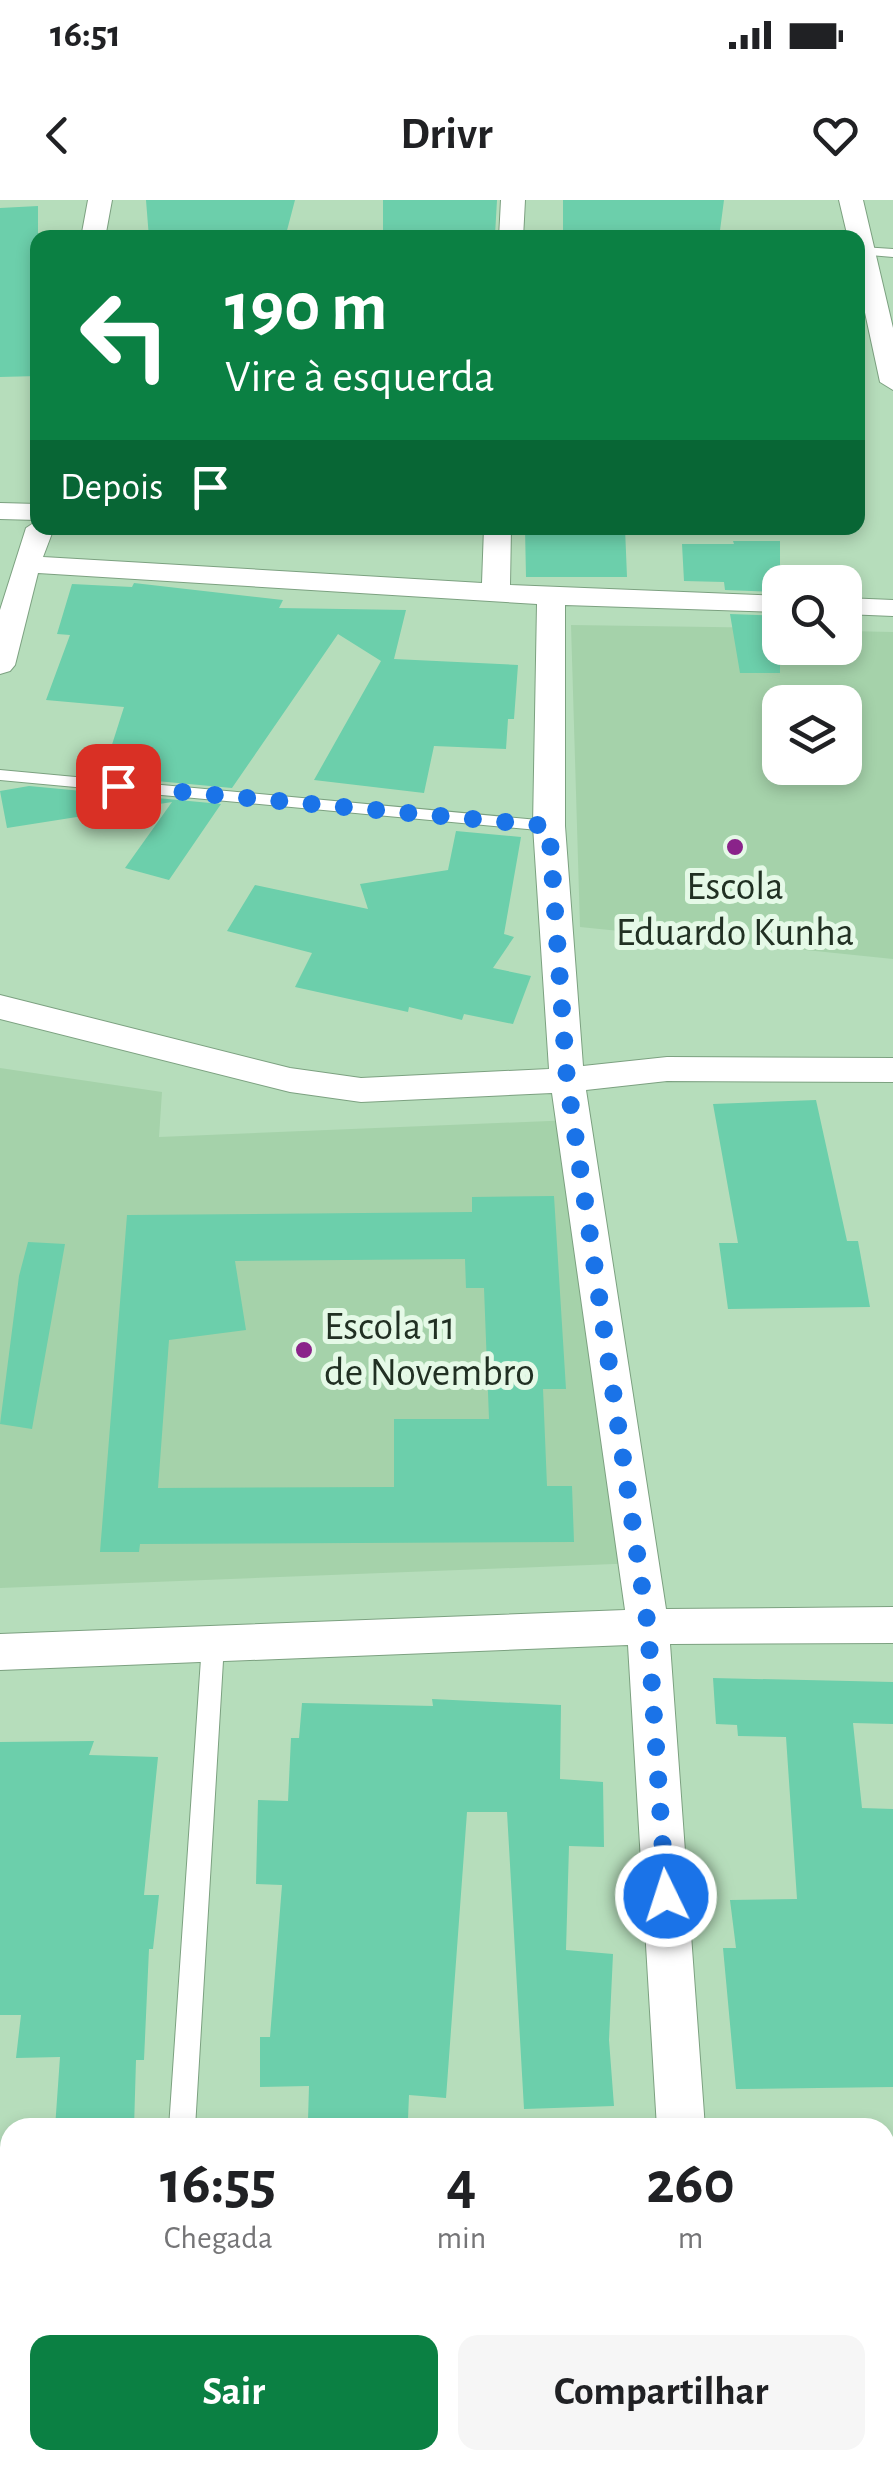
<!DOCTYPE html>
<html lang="pt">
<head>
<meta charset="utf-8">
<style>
	:root { --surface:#fff; --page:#f6f6f6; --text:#202124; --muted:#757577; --accent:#0b8043 }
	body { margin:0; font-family:"Alegreya Sans",sans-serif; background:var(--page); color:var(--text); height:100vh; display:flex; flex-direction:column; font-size:38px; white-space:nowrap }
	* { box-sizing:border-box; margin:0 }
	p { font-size:32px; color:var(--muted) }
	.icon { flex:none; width:55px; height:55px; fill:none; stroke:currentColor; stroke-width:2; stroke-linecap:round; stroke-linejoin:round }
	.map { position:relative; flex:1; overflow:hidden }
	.sheet { position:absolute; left:0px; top:1918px; width:895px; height:352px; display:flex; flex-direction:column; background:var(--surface); border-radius:30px 30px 0 0; box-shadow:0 5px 15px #0003 }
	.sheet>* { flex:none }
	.guide { position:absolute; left:30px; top:30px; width:835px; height:305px; border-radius:20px; box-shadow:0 5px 15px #0003; background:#0b8043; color:#fff; overflow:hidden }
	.fabs { position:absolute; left:762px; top:365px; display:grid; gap:20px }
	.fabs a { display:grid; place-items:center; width:100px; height:100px; border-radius:20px; background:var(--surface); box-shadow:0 5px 15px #0003; font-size:50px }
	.pin { position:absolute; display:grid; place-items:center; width:85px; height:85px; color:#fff; margin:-42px; border-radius:20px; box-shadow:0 5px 15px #0006 }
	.me { position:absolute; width:110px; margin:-55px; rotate:356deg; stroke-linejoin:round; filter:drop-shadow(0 0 8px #0008) }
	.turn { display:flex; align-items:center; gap:35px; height:210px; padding:0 30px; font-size:45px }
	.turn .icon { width:130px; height:130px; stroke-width:2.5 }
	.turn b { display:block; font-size:70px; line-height:85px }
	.then { display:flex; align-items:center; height:95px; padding:0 30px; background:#0003; gap:20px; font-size:38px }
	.eta { display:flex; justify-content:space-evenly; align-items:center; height:170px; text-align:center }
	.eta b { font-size:60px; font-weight:700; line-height:70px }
	.cta { display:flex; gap:20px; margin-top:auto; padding:20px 30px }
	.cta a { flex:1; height:115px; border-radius:20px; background:var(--accent); color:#fff; font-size:40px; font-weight:700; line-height:115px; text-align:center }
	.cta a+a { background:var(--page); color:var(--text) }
	.status { display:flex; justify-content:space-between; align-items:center; height:70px; padding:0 50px; background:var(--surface); direction:ltr }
	.status svg { height:28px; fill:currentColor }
	header { display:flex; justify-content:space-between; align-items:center; height:130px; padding:0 30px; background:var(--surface); font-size:45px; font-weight:700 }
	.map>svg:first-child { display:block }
</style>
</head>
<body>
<div class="status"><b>16:51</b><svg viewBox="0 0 49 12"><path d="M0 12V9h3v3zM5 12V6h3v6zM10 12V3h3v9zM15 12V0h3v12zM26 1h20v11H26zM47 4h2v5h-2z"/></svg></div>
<header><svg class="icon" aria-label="back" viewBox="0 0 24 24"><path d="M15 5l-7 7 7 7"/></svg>Drivr<svg class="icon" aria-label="heart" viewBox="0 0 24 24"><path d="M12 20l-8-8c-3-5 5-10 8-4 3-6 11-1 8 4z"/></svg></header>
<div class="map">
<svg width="893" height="2268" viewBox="0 0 893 2268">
	<rect width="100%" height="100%" fill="#b6ddbb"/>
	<path fill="#a5d2aa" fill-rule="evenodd" d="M571,425L780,428V448H845V431L893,432V759L580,727ZM780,502H845V568H780Z
		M0,868L162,892L159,937L573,920L639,1363L0,1388Z"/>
	<path fill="#6ccfab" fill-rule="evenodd" d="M146,0H295L285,38H149Z
		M383,0H497L495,35L383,32Z
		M563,0H724L719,38H563Z
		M38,6V176L0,177V8Z
		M525,328H625L627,377H526Z
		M733,341H780V392L725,390L724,382L684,381L682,344H734Z
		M134,383L283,400L279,408L406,410L394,459L518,465L514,519H508L506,549L434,546L424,593L314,580L381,461L338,434L232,588L102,576L124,507L46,500L70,435L57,434L72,384L132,387Z
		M730,414L780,416V473H740Z
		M29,586L221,604L169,680L125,668L172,602L7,628L0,591Z
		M456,631L521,637L504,734L514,737L493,768L531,776L513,824L464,814L462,820L409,807L408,812L295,787L312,753L227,731L255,685L368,709L360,684L448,670Z
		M816,900L847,1041H858L870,1107L728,1109L719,1043H738L713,904Z
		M554,996L566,1189H543L547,1286H572L574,1342L140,1344L139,1352H100L127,1015L472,1012V997ZM465,1059L466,1088H484L489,1219H394V1287L158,1288L169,1140L246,1130L235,1061Z
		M28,1042L65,1044L32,1229L0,1224L19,1076Z
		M713,1478L893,1482V1524L853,1523L862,1608L893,1609V1887L736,1889L723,1748H736L730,1700L797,1699L786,1537L738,1536L737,1525L716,1524Z
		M432,1499L561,1505L560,1579L603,1582L604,1647L569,1646L566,1750L613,1754L609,1840L614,1906L524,1909L507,1612H467L446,1898L409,1895L408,1919L308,1920L309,1886L260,1887V1837H270L282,1685L256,1684L258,1600L288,1601L291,1538H299L302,1503L433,1506Z
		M94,1541L89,1555L158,1557L144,1695H159L153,1749H149L144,1860H136L134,1928H55L60,1857L16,1858L21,1815H0V1542Z"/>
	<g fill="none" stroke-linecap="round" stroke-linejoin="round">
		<defs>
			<path id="lane" d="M862,47L893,49V57L858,54V48Z
				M0,570L549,621L557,626L549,631L0,580Z
				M213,1435L221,1437L224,1444L195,1928H169L202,1444L205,1437Z
				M147,2260H175V2268H147Z"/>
			<path id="street" d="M88,0H112L105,38H81Z
				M501,0H525L523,38H499Z
				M839,0H863L893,128V190L880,182L858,80V38H848Z
				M0,303L38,304V320L0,319Z
				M38,320V328H54L43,357L482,383L484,328H511L510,385L780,396V412L565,405V626L583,866L667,857L893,858V882L667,881L586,890L666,1409L893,1407V1443L670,1444L705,1928H657L628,1445L0,1470V1434L625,1410L552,893L361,902L290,892L0,819V795L290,868L361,878L549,869L533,626L537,404L38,373L15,465L10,471L0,474V410L26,328Z
				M845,398L893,400V416L845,414Z
				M677,2260H729L730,2268H678Z"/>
		</defs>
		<use href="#lane" stroke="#7ca180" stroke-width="2"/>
		<use href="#street" stroke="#7ca180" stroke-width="2"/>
		<use href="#lane" fill="#fff" fill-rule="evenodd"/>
		<use href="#street" fill="#fff" fill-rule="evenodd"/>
	</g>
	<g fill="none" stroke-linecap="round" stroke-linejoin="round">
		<path stroke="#1a73e8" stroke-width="18" stroke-dasharray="0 32.4" d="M118,586L549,626L567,880L648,1427L666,1696"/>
	</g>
	<g fill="#8a238a" stroke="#e5f9e7" stroke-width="4">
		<circle cx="735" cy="647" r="10"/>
		<circle cx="304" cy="1150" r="10"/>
	</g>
	<g text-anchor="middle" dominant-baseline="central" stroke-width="10" stroke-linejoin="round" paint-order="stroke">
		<g font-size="40" fill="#213023" stroke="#e5f9e7">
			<text x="735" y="687">Escola<tspan x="735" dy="46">Eduardo Kunha</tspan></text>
			<text x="324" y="1127" text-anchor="start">Escola 11<tspan x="324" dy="46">de Novembro</tspan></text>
		</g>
	</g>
</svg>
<div class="fabs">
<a><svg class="icon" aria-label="search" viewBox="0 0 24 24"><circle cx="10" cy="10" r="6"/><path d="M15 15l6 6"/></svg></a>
<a><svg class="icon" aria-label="layers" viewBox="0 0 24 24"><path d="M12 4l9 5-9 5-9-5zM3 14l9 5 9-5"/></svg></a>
</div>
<div class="pin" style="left:118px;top:586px;background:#d93025"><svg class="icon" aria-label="arrive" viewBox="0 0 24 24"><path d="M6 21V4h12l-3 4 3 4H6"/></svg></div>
<svg class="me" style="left:666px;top:1696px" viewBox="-20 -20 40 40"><circle r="17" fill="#1a73e8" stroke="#fff" stroke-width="3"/><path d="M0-11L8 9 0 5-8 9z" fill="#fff"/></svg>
<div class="guide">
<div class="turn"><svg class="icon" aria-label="left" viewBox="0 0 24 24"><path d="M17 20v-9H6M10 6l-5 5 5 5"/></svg><div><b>190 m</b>Vire à esquerda</div></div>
<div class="then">Depois<svg class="icon" aria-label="arrive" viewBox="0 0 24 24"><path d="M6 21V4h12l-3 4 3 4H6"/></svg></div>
</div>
<section class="sheet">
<div class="eta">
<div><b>16:55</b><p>Chegada</p></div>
<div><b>4</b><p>min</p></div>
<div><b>260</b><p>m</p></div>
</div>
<div class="cta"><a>Sair</a><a>Compartilhar</a></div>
</section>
</div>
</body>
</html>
